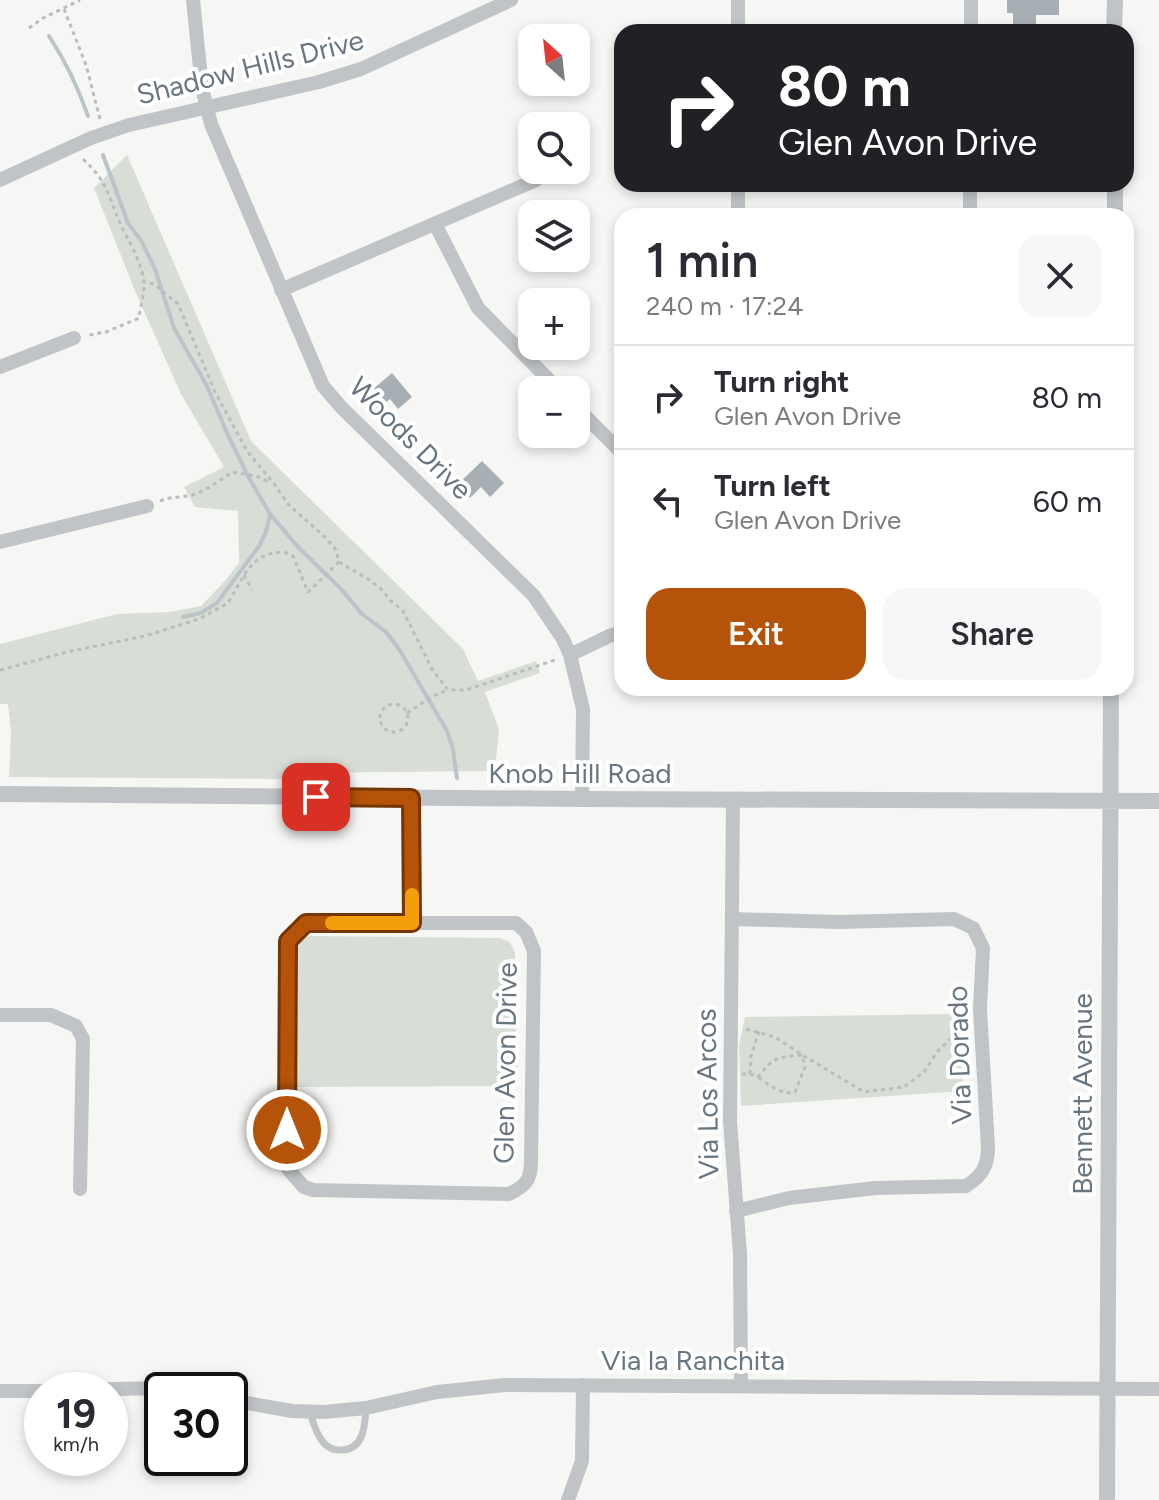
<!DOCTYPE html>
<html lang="en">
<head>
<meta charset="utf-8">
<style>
	:root { --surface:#fff; --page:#f7f7f7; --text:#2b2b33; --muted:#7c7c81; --line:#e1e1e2; --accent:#b45309 }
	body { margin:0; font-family:Figtree,sans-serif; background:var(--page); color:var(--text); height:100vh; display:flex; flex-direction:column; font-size:30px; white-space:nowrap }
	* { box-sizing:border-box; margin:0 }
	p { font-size:26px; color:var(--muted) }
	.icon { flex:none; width:44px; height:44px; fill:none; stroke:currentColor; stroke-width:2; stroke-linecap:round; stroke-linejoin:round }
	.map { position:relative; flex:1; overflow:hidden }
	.panel { position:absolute; left:614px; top:208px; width:520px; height:488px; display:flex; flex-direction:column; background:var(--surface); border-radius:24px; box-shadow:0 4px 12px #0003 }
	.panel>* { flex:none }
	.banner { position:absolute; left:614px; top:24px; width:520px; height:168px; border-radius:24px; box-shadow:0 4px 12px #0003; background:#202124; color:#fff; overflow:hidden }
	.needle { width:52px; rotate:333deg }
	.buttons { position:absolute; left:518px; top:24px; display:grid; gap:16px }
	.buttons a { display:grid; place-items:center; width:72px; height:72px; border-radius:16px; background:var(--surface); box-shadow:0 4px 12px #0003; font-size:40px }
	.speed { position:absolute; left:24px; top:1372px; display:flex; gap:16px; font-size:40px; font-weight:700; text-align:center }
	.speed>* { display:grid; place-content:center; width:104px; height:104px; border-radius:50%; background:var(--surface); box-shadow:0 4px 12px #0003; line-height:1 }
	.speed small { font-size:20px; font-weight:400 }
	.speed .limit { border:4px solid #111; border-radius:12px; background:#fff; color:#111 }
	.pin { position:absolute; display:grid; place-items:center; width:68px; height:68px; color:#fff; margin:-34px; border-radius:16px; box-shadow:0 4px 12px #0006 }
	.me { position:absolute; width:88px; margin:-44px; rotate:0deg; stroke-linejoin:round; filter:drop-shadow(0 0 6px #0008) }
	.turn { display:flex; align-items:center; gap:28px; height:168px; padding:0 32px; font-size:36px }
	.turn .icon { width:104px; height:104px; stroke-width:2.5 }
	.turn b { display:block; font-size:56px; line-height:68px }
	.round { display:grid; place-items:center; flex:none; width:84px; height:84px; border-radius:24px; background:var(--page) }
	.overview { display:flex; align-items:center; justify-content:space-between; height:136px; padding:0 32px }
	h1 { font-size:48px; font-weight:600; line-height:60px }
	.button { display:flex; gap:16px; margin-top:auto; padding:16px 32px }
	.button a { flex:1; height:92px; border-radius:24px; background:var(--accent); color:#fff; font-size:32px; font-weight:600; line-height:92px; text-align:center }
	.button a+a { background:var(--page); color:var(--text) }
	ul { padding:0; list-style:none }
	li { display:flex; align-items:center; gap:24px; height:104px; padding:0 32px; border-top:2px solid var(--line) }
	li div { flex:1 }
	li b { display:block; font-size:30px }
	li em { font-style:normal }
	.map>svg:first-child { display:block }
</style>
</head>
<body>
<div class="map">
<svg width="1159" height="1500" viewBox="0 0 1159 1500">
	<rect width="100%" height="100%" fill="#f6f7f4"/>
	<path fill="#d8ddd5" d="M127,155L251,441L463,649L478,681L536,661L540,673L485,692L499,729L495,771L290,773L289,779L9,777L11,731L8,704H0V644L117,614L170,612L201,606L224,582L239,563L238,511L195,507L184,487L224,467L181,394L135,291L94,188Z
		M309,936L500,938L510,942L515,953L517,1086L295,1087V956L298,943Z
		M957,1014L964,1091L741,1106L739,1045L745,1017Z"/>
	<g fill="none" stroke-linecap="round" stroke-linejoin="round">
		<path stroke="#bbc4c9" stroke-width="4" d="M49,36C66,62 78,87 88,116
			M103,155L128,223L142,242L155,269L174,328L207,386L226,431L249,478L270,514L299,548L341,589L362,614L386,632L399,649L447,731L453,749L457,778
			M183,617L201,613L217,603L259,546L266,532L270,515"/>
	</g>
	<path fill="#a8afb4" d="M1007,0H1059V15H1036V30L1013,29V13H1007Z
		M392,373L412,397L398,409L390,399L378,409L366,395Z
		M482,461L504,483L490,497L481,487L470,498L457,485Z"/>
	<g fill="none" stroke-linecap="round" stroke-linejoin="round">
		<path stroke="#babdbf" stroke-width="3" stroke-dasharray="4 4" stroke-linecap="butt" d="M64,9L86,65L100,119
			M29,28L43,18L80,0
			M83,159C107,181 108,195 120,223C128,241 141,260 144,281C145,292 140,307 139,318L106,332L89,335
			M160,501C171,496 181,498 192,495C206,491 219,481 232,472L256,476L271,483
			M339,562L368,579L382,590L391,601L403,611L432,669L448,690H466L558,659
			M244,575L252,590
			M0,670L71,651L145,636L199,619L228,603L247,570L259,558L272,553L284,552L293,556L308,592L339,562L336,550L326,538L289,505L275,485L247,451L216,394L178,304L154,284L144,282
			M380 718a14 14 0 1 1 28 0a14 14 0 1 1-28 0Z
			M407,713L433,696L448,690
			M746,1029L775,1037L804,1056L864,1092L904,1087L924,1072L937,1052L954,1036L968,1034
			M742,1074H750L751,1056L759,1031
			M750,1074L758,1077C775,1056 776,1058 802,1055L805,1067L795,1092C782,1096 768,1084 758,1077"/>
		<path stroke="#c0c4c7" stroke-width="7" d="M310,1413C313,1422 316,1434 323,1442C327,1447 333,1450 339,1450C364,1451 365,1426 366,1408"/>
		<path stroke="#c0c4c7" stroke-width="14" d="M193,0L202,88L211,124L323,386L341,407L534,596L563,639L570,655L583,709L582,799
			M738,0V32
			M971,32V0
			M0,180L91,138L129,125L319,82L361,69L511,0
			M738,184V214
			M970,216V184
			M435,224L478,308L559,390
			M281,290L536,180
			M0,367L74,338
			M576,407L622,453
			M0,542L147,506
			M570,655L609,636L622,632
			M411,798L412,923
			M733,800L730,1121L740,1254L741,1386
			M732,919L839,922L954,919L973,928L983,948L980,1009L988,1147C988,1166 982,1176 966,1186L875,1188L789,1198L736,1211
			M306,923H516L526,932L534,951L531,1161C531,1180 526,1186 509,1194L313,1190L304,1187L288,1169V941Z
			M0,1015H51L76,1026L83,1039L80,1189
			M67,1390L162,1388L174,1390
			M0,1391H42
			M230,1400L292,1411L324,1412L366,1408L437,1392L505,1385L1159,1389
			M568,1500L582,1461L583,1385"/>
		<path stroke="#c0c4c7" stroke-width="16" d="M1114,32L1115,0
			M1115,184V216
			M0,794L582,799L1159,801
			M1107,1500L1111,688"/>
	</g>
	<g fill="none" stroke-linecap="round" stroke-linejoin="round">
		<defs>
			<path id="route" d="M287,1130L288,941L306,923H412L411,798L316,797"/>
		</defs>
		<use href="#route" stroke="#753606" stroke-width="20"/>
		<use href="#route" stroke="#b45309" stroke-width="14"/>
		<path stroke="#f59e0b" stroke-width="14" d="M332,923H412V895"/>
	</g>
	<g text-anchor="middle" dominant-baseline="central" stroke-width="8" stroke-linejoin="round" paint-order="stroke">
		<g font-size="28" fill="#687682" stroke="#fff">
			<text transform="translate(250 67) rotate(-14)">Shadow Hills Drive</text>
			<text transform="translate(411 438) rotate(45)">Woods Drive</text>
			<text x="580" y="773">Knob Hill Road</text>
			<text transform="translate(959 1055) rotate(-92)">Via Dorado</text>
			<text transform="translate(505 1063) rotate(-89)">Glen Avon Drive</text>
			<text transform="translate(707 1094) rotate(-91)">Via Los Arcos</text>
			<text transform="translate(1082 1094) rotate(-90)">Bennett Avenue</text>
			<text x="693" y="1360">Via la Ranchita</text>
		</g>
	</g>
</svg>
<div class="buttons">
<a><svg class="needle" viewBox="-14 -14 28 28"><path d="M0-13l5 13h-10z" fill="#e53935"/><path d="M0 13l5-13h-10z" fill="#7c7c81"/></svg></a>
<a><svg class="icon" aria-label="search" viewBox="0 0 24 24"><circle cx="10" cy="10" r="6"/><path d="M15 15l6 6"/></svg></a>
<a><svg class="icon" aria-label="layers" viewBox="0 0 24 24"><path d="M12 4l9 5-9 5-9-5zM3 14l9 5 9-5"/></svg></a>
<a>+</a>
<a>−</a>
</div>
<div class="speed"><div>19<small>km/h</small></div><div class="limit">30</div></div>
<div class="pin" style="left:316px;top:797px;background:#d93025"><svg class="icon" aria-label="arrive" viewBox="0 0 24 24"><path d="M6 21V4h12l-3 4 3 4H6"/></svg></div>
<svg class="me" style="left:287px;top:1130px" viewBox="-20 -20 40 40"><circle r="17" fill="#b45309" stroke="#fff" stroke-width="3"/><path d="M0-11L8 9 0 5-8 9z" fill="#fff"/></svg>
<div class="banner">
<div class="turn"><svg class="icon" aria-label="right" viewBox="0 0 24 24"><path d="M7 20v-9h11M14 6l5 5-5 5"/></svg><div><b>80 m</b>Glen Avon Drive</div></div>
</div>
<section class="panel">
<div class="overview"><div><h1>1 min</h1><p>240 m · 17:24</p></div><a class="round"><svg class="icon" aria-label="close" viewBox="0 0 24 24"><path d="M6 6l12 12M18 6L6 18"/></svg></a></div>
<ul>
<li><svg class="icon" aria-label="right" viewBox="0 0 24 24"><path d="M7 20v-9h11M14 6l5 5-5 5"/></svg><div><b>Turn right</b><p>Glen Avon Drive</p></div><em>80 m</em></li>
<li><svg class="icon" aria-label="left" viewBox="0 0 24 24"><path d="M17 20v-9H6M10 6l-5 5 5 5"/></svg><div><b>Turn left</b><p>Glen Avon Drive</p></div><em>60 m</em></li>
</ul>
<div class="button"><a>Exit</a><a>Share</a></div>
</section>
</div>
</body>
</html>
